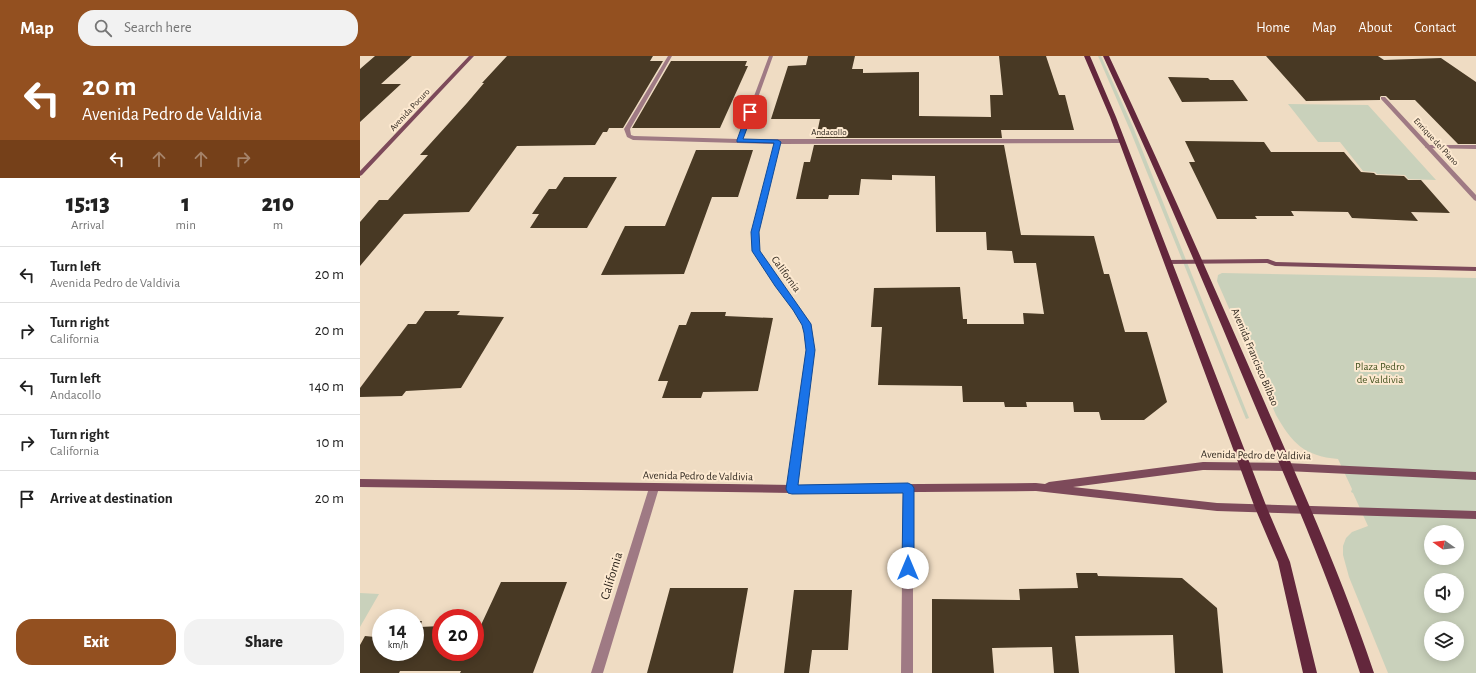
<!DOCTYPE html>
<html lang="en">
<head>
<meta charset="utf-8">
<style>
	:root { --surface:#fff; --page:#f2f2f2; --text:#222; --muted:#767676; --line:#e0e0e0; --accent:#935020 }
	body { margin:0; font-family:"Alegreya Sans",sans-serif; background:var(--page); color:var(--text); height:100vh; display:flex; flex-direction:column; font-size:15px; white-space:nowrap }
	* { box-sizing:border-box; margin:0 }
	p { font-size:13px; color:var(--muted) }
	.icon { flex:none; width:22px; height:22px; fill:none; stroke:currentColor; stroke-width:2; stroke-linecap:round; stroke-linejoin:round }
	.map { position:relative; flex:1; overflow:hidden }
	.panel { display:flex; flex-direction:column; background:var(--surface); width:360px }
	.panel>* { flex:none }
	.banner { background:#935020; color:#fff; overflow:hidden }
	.needle { width:26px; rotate:284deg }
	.buttons { position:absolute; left:1064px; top:469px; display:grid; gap:8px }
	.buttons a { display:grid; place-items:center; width:40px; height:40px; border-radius:50%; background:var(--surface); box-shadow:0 2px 10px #0003; font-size:20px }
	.speed { position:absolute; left:12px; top:553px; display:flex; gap:8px; font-size:20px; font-weight:700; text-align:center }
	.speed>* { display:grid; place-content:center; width:52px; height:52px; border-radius:50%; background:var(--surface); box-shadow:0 2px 10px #0003; line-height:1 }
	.speed small { font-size:10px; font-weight:400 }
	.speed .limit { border:6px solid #d22; background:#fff; color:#111 }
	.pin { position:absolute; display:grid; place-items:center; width:34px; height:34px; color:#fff; margin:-17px; border-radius:8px; box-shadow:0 2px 6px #0006 }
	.me { position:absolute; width:44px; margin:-22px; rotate:0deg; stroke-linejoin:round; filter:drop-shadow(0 0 3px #0008) }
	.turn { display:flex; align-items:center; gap:14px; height:84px; padding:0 16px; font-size:18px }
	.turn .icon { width:52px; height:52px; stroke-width:2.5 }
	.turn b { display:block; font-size:28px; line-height:34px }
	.lanes { display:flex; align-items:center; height:38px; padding:0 16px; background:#0003; justify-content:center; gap:20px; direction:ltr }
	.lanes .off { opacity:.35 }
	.eta { display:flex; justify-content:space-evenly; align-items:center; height:68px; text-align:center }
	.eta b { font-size:24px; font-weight:800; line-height:28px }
	.action { display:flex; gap:8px; margin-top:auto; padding:8px 16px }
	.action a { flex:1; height:46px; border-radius:16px; background:var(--accent); color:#fff; font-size:16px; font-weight:800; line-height:46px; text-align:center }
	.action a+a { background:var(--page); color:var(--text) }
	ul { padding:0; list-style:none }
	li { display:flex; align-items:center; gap:12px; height:56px; padding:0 16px; border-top:1px solid var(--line) }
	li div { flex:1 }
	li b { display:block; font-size:15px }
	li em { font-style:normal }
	header { display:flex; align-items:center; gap:24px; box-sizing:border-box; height:56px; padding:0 20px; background:var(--accent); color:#fff }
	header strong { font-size:19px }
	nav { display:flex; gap:22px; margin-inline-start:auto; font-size:14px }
	.search { width:280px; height:36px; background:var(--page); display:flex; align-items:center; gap:10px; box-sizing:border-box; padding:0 14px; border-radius:16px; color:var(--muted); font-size:15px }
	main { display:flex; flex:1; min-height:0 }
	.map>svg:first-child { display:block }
</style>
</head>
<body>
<header>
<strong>Map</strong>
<div class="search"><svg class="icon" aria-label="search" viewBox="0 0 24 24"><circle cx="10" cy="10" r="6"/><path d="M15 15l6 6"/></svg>Search here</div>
<nav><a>Home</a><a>Map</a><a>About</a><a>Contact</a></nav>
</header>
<main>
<section class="panel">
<div class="banner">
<div class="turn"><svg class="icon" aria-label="left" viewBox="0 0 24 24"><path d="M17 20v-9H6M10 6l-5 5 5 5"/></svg><div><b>20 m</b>Avenida Pedro de Valdivia</div></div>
<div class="lanes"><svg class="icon" aria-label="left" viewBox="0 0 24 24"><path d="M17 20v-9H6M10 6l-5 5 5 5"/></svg><svg class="icon off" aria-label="ahead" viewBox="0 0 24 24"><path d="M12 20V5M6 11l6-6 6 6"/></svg><svg class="icon off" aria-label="ahead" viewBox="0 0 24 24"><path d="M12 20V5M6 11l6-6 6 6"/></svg><svg class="icon off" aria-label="right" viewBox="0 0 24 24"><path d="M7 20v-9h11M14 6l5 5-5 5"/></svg></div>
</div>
<div class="eta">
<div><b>15:13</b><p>Arrival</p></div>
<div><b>1</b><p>min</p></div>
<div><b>210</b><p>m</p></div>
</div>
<ul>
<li><svg class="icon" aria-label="left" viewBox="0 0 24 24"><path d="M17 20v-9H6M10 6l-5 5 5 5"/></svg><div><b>Turn left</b><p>Avenida Pedro de Valdivia</p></div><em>20 m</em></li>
<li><svg class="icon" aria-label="right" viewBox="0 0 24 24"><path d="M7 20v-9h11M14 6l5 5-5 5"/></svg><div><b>Turn right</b><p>California</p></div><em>20 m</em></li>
<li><svg class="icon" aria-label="left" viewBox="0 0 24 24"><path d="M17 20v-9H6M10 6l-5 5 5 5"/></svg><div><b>Turn left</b><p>Andacollo</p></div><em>140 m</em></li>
<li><svg class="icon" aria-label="right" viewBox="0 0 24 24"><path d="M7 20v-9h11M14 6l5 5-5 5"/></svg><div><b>Turn right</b><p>California</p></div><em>10 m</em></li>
<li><svg class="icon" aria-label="arrive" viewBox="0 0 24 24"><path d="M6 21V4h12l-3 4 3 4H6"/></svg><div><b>Arrive at destination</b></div><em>20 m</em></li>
</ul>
<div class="action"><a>Exit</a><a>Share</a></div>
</section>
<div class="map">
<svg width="1116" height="617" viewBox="0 0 1116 617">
	<rect width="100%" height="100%" fill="#efdcc3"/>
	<path fill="#c9d1bb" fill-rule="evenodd" d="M738,0H741L773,71L889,362L886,363L770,74Z
		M928,48L1008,49L1076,124L1048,123L1045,119L1017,118L1015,116L1003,115L980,86H958Z
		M862,217L1116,222V617H1028L989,521L983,499V490L986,482L992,476L1008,470L993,437L991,436L992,433L978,403C944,400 932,387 916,359L857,225L858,219ZM1071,476H1097V502H1071ZM1071,524H1097V550H1071ZM1071,572H1097V598H1071Z
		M0,537L19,538L0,571Z"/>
	<path fill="#483924" d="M15,0H52L21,28H41L0,66V13Z
		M147,0H293L290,5H303L263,72H249L247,76H243L235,89L157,90L109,156L44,158L0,210V166L19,144H28L68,99H60L107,47L124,27H122Z
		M448,0H495L492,13H503V17L559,16V60L631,61L630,39H643L639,0H686L699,39H705L714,74H641L642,82H456L460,63H411L428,10L446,9Z
		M906,0H1018L1024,4L1081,2L1116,26V88H1098L1055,44H1030L1026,40H1021L1020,41V44L946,45Z
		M311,5H387L385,10H388L360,72H272Z
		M808,21L848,22L850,24H873L888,45L822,46Z
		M825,85L904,86L911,96H984L1001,116L1014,117L1016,119L1044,120L1048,124H1061L1090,157L1051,156L1058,165L992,162L988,156L931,155L934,160H895L897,163H857L829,106H835Z
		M454,89H644L661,179L734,180L744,218H749L765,276H787L807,346L784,364H741L739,356H714L713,346H666L667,351H645L644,346H603L602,330L518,329L522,271H511L514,232L600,231L603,263H607V268H664L663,257L684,258L676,207H654L652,195L627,194L626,176H576L575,120L532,119V124L501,123L499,139H469L468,143H436L444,106H450Z
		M336,94H393L378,141H352L324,218L241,219L265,170H305Z
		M204,121H257L227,172H170L179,158H172L189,133H196Z
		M65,255H100L97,259L144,261L101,332L46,335L42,340L0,341V332L48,268H56Z
		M331,256H366L365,260L413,262L398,335L343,336L341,342H302L308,325H298L319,269H326Z
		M716,517H737L738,520L822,522L857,552L863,617H815L813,579L715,580L719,617H694L692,591L632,592L634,617H572V543L660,544L659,533L718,532Z
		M141,526H207L173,617H100L101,615H40L39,617H0V589L5,580L15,581L21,570V596H55V565H62L60,571L81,570V596H115V569H121Z
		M310,532H388L373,617H287Z
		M434,534H492L488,594H452L449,617H424Z"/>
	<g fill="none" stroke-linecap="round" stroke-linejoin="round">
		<path fill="#9f7a84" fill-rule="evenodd" d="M1068,89H1116V93L1066,92L1065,91Z
			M548,428L551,429L553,432V617H541L543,432L545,429Z"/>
		<path fill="#9f7a84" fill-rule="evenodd" d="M308,0H312L270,73L271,79L274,80L378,83L409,0H413L383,83H762L765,85L762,87L420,88L398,176L399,195L451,268L454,294L437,433L435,436L432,437L429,436L427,433L446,294L443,268L393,195L392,176L415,88L273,84L267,81L264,73Z
			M1021,41H1025L1116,139V145L1114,144L1021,43Z
			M294,428L297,429L299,432L243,617H231L289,432L291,429Z"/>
		<path fill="#7d4a5a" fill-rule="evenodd" d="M109,0H114L2,119L0,120V115Z
			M908,203L916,206L1116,211V215L915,210L907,207L808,208L805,206L808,204Z
			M843,406L926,407L1116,416V424L926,415L843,414L713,431L857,447L1116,455V463L857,455L676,435L432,437L0,431V423L432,429L676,427L685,428L689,426Z"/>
		<path fill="#63273c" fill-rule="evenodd" d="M724,0H730L756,61L907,452L930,506L957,617H943L918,506L895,452L750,61Z
			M743,0H749C803,114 853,229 904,345C943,435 983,524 1014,617H1000C970,524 931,435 893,345C845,229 796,114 743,0Z"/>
	</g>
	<path fill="#1a73e8" stroke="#114b97" d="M390,54L393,56L383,83L418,84L421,86L399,176L400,195L451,268L455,294L438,429L548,427L552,429L554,432V512L552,516L548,518L544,516L542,512L543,437L432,438L428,437L426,433L446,294L444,277L442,269L433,254L415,230L392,195L391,176L414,87L377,86V84L387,56Z"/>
	<g text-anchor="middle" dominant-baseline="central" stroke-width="4" stroke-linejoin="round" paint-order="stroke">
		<g font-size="9" fill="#30281f" stroke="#fde9d0">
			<text transform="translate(50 54) rotate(-47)">Avenida Pocuro</text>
			<text x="469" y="76">Andacollo</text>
			<text transform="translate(1076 86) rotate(47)">Enrique del Piano</text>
		</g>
		<g font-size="11" fill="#30281f" stroke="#fde9d0">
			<text transform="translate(426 218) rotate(54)">California</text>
			<text transform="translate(895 301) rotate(67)">Avenida Francisco Bilbao</text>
			<text transform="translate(896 399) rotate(1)">Avenida Pedro de Valdivia</text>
			<text transform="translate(338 420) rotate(1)">Avenida Pedro de Valdivia</text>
		</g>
		<g font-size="11" fill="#455421" stroke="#fde9d0">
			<text x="1020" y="310">Plaza Pedro<tspan x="1020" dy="13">de Valdivia</tspan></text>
		</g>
		<g font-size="13" fill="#30281f" stroke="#fde9d0">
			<text transform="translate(252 520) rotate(-73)">California</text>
		</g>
	</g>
</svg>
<div class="buttons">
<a><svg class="needle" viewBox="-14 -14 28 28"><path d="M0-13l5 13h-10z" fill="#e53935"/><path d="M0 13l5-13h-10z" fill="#767676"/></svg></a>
<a><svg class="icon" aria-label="sound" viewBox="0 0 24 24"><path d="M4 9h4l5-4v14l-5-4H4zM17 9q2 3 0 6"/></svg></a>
<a><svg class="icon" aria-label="layers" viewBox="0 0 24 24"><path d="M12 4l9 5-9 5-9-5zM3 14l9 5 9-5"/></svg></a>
</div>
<div class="speed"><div>14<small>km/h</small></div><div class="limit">20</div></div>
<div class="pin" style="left:390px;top:56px;background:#d93025"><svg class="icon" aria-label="arrive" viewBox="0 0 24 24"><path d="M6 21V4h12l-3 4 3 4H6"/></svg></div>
<svg class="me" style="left:548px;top:512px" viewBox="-20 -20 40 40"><circle r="19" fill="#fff"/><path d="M0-13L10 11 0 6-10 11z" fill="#1a73e8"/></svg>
</div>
</main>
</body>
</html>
